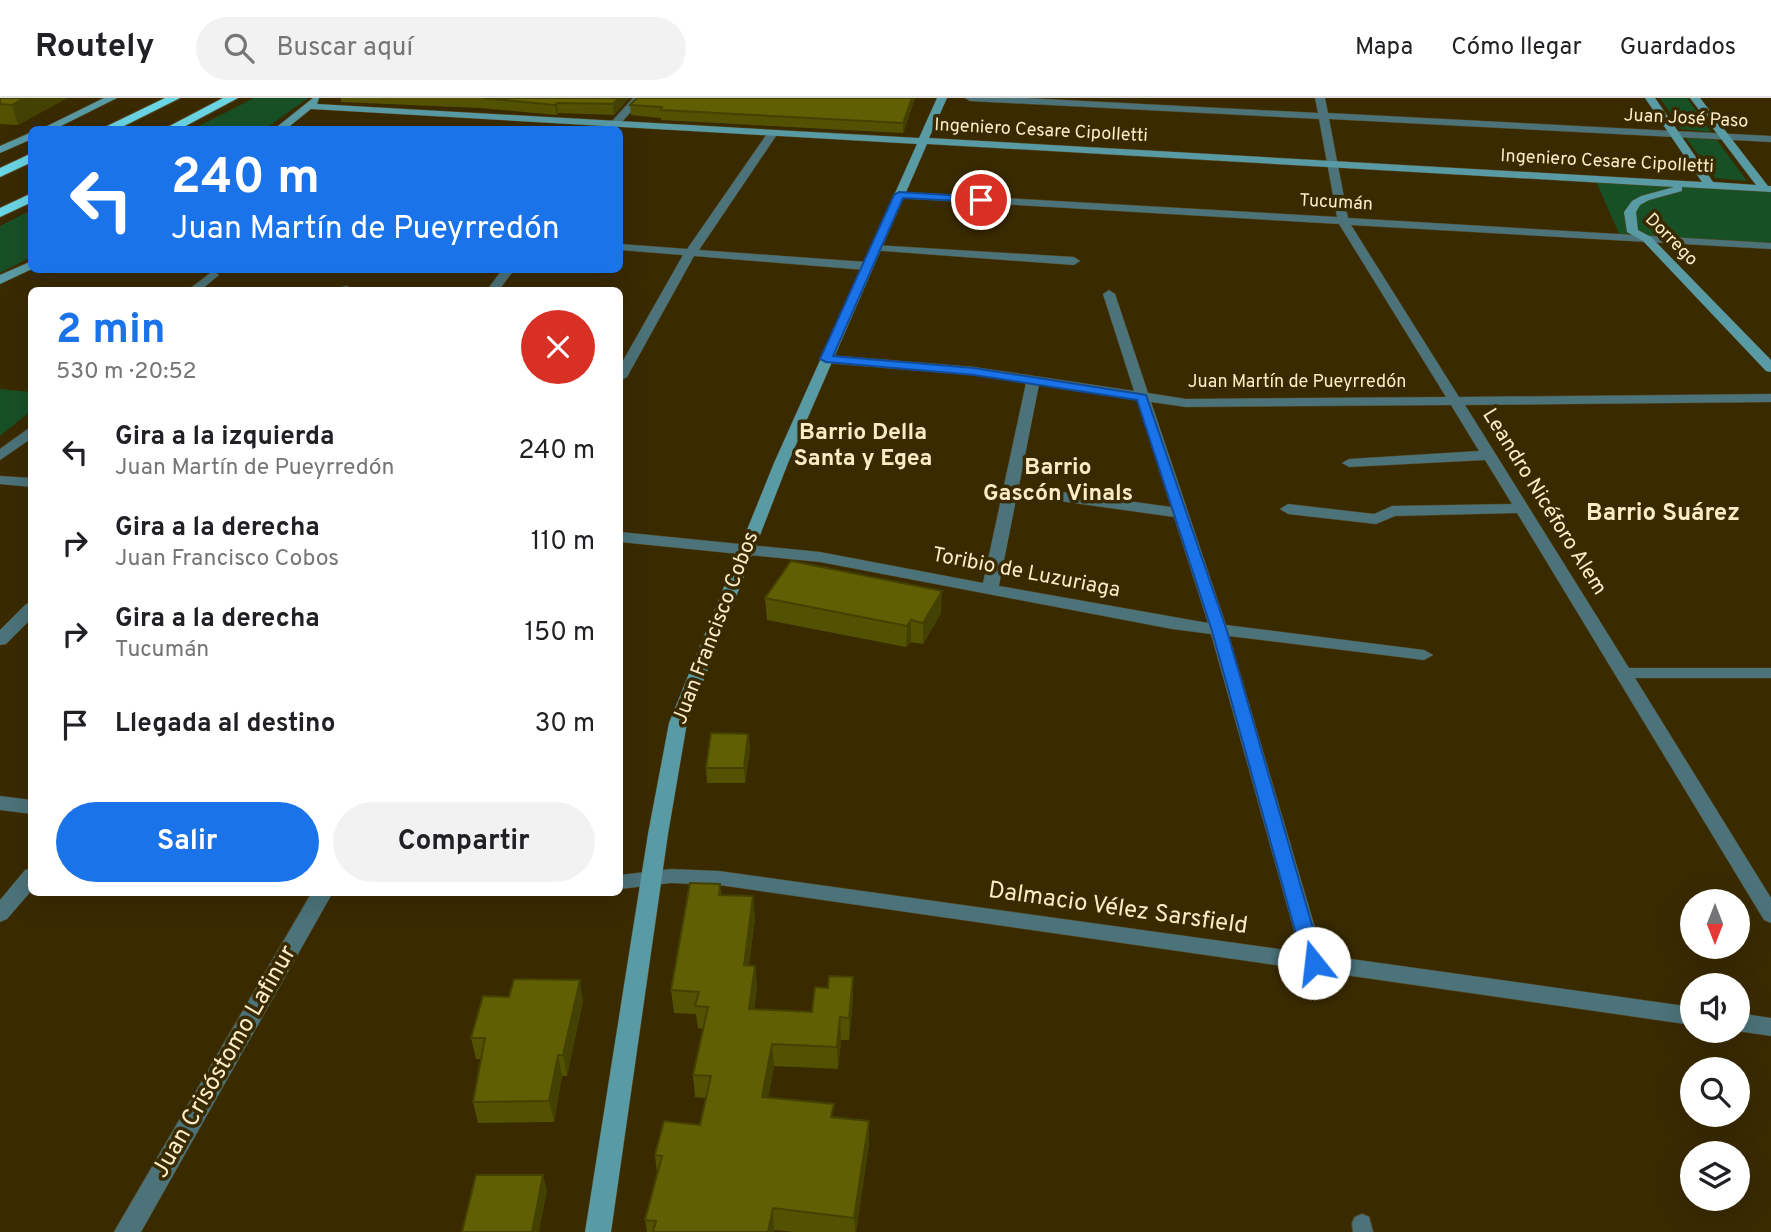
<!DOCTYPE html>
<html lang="es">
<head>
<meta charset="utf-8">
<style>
	:root { --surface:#fff; --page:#f2f2f2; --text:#202124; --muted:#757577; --line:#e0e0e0; --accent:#1a73e8 }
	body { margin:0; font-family:Overpass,sans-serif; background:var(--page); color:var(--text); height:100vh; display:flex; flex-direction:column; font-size:26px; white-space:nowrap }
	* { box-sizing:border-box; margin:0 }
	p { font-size:23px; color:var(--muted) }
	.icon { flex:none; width:38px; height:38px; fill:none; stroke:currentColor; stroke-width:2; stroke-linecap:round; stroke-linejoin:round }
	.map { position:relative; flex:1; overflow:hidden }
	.sheet { position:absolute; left:28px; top:189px; width:595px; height:609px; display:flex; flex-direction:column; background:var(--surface); border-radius:10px; box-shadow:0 7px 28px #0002 }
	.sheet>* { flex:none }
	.hud { position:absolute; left:28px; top:28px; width:595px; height:147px; border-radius:10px; box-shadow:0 7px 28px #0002; background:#1a73e8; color:#fff; overflow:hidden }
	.needle { width:46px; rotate:180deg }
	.buttons { position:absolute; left:1680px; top:791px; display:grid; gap:14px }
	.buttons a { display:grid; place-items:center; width:70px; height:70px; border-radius:50%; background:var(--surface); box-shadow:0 7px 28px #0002; font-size:35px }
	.pin { position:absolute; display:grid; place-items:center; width:60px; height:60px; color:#fff; margin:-30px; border:4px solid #fff; border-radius:50%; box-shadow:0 2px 7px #0007 }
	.me { position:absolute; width:77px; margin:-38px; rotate:344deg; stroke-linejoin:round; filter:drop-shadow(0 0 5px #0008) }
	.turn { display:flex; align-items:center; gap:24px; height:147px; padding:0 28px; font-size:32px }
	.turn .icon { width:91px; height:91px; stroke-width:2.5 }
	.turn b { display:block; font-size:49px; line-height:60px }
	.round { display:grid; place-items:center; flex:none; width:74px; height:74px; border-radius:37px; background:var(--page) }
	.head { display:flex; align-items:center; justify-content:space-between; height:119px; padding:0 28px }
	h1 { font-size:42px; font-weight:700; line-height:52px; color:var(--accent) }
	.cta { display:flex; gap:14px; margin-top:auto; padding:14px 28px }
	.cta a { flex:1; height:80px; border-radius:42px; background:var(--accent); color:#fff; font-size:28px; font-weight:700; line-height:80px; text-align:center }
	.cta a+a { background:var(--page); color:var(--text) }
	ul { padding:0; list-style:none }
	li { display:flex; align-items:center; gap:21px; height:91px; padding:0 28px }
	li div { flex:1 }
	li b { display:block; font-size:26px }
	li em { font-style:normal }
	header { display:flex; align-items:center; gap:42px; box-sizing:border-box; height:98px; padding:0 35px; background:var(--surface); border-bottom:2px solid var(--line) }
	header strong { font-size:33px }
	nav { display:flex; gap:38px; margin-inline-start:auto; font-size:24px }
	.search { width:490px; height:63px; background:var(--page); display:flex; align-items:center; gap:18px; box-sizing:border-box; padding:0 24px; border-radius:38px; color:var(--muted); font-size:26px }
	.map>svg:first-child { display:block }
</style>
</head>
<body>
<header>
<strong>Routely</strong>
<div class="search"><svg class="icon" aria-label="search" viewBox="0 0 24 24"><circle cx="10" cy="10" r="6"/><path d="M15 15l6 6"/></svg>Buscar aquí</div>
<nav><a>Mapa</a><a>Cómo llegar</a><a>Guardados</a></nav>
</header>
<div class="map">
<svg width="1771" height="1134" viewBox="0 0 1771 1134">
	<rect width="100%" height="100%" fill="#392a00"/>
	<path fill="#185026" d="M254,0H308L265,31H193Z
		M1660,0H1687L1711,34L1681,31Z
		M1686,40L1717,42L1747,83L1715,80Z
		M1595,81L1771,90V148L1621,140Z
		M31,112V159L0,175V128Z
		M0,291L31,294L32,312L0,338Z"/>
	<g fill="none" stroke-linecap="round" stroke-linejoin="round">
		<defs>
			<path id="lane" d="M1362,1116L1369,1119L1373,1134H1353L1352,1125L1355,1119Z"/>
			<path id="street" d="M633,0H643L615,32H604Z
				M965,0H1026L1318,15L1315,0H1325L1328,15L1771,38V44L1329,21L1348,120L1771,145V151L1351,127L1459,299L1771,296V304L1465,307L1629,570H1771V580H1635L1771,800V825L1764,822L1517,415L1395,418L1376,426L1288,416L1280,411L1288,406L1374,416L1392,408L1512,406L1485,362L1349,369L1342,365L1349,361L1479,353L1451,307L1186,309L1151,304L1226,527L1424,552L1433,557L1424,562L1229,538L1323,857L1692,909V927L719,787L671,785L620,791V777L671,771L719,773L1300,854L1211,536L1172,531L820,464L620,444V434L820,454L983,485L1026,285L974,277L826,265L819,261L826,257L974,269L1134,293L1103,196L1109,192L1115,196L1148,295L1186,301L1446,299L1339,126L899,100L894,97L899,94L1337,119L1319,21L970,3ZM1039,287L1137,302L1171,409L1019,388ZM1017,397L1174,419L1208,525L999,488Z
				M769,33L778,35L699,152L866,164L872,168L866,172L694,158L627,279L620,283V268L683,157L620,152V146L687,151Z
				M874,147L1074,159L1080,163L1074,167L870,152V148Z
				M502,172H514L499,192H487Z
				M213,173L219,177L201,192H188Z
				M347,188L353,192H340L342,189Z
				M32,328V340L0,362V351Z
				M0,378L32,380V389L0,386Z
				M32,505V520L6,546L0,547V532L26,506Z
				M0,698L32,702V716L0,712Z
				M32,770V792L7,821L0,824V802L25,772Z
				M312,794H333L141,1134H114Z
				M1738,915L1771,920V938L1737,933Z"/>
			<path id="secondary" d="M104,0H117L53,32H39Z
				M313,0H319L317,6L919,40L937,0H947L929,40L1702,84L1645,0H1655L1713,84L1756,87L1690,0H1700L1768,88H1771V94L1682,89V93L1649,102L1640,107L1636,114L1638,132L1651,139L1771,262V274L1766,273L1643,143L1627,134L1624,114L1632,103L1641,98L1674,89L927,46L788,365L687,625L668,736L611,1134H585L648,736L669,625L774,365L917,46L311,11L285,32H273Z
				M32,34V41L0,55V48Z
				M32,163V171L0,186V177Z"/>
			<path id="highway" d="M165,0H180L116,32H99Z
				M223,0H238L178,32H162Z
				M32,55V64L0,79V70Z
				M32,95V104L0,119V110Z"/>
		</defs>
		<use href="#lane" stroke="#54451c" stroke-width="2"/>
		<use href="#street" stroke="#54451c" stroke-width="1"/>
		<use href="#secondary" stroke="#54451c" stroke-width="1"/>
		<use href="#highway" stroke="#54451c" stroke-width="2"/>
		<use href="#lane" fill="#4b7379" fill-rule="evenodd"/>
		<use href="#street" fill="#4b7379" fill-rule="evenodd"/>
		<use href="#secondary" fill="#599ba5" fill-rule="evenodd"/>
		<use href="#highway" fill="#6ad5e5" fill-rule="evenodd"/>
	</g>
	<path fill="#535203" d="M0,0H67L18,27L0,26Z
		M341,0H629L614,17L558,15L557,17L480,10L341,4Z
		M915,0L903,35L661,22V20L631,17L630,7Z
		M765,500L941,515L923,546L911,544L906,549L767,522Z
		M748,636L750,651L745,685H707L706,670Z
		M720,786L721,797L755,820L749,867L755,868L757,890L754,911L812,914L828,890L853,879V901L849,942H841L838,971L774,968L768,999L834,1020L869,1023V1046L856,1134H794L775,1132L774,1134H647L645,1122L657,1076L655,1057L700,1027L706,1000L695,999L693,977L703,931L698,930L696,916L674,915L671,892Z
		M583,903L567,978H562L554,1024L478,1025L473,1004L481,961H476L471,940Z"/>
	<path fill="#444202" d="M24,0H67L18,27L12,7Z
		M619,0H629L614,17L613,6Z
		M912,0H915L903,35V25Z
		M557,5L558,15L557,17L555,7Z
		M942,493L941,515L923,546V525Z
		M911,522V544L906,549L907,528Z
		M748,636L750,651L745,685L744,670Z
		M753,798L755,820L746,889L744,867Z
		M755,868L757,890L750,933L749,911Z
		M853,879V901L849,942V920Z
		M580,882L583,903L567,978L563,957Z
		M840,919L841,942L838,971L837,949Z
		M772,946L774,968L764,1021L762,999Z
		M558,957L562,978L554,1024L549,1003Z
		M869,1023V1046L856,1134H855L854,1120Z
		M543,1077L547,1093L539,1134H532Z
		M773,1110L774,1134H768Z"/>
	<path fill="#615f03" stroke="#444202" stroke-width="2" d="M0,0H24L12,7L0,6Z
		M483,0H619L613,6L557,5L555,7Z
		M637,0H912L903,25L661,12L662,9L630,7Z
		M791,463L942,493L923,525L911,522L907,528L765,500Z
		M711,635L748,636L744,670H706Z
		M690,785L720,786L719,797L753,798L744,867L755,868L749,911L812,914L815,889L828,890L829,878L853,879L849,920L840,919L837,949L772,946L762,999L834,1006L831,1019L869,1023L854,1120L773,1110L768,1134H653L656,1123L645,1122L662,1058L655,1057L664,1023L700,1027L711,978L693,977L708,909L695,908L699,894L671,892Z
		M514,881L580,882L563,957H558L549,1003L473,1004L485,940H471L483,898L509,899Z
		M476,1077H543L532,1134H462Z"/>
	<path fill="#1a73e8" stroke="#114b97" stroke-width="2" d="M899,94L981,99L986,102L981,104L903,100L833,258L974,270L1146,297L1227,533L1323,865L1321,871L1314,873L1307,871L1304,865L1212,533L1137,302L974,277L826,264L820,261L894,97Z"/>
	<g text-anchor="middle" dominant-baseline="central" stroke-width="7" stroke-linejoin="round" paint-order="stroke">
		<g font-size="18" fill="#fbecc7" stroke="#392a00">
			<text transform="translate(1686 21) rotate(3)">Juan José Paso</text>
			<text transform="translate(1041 33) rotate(3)">Ingeniero Cesare Cipolletti</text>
			<text transform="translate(1607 64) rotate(3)">Ingeniero Cesare Cipolletti</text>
			<text transform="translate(1336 105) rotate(3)">Tucumán</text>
			<text transform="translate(1671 142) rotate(45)">Dorrego</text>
			<text x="1297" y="284">Juan Martín de Pueyrredón</text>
		</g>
		<g font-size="21" fill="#fbecc7" stroke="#392a00">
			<text transform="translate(1544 404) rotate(58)">Leandro Nicéforo Alem</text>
			<text transform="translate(1026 475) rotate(11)">Toribio de Luzuriaga</text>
			<text transform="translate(716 530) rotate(-69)">Juan Francisco Cobos</text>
		</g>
		<g font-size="23" font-weight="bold" fill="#fbecc7" stroke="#392a00">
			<text x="863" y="335">Barrio Della<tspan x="863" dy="26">Santa y Egea</tspan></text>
			<text x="1058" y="370">Barrio<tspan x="1058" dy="26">Gascón Vinals</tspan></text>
		</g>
		<g font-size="24" font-weight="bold" fill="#fbecc7" stroke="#392a00">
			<text x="1663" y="416">Barrio Suárez</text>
		</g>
		<g font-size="24" fill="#fbecc7" stroke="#392a00">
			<text transform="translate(1118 811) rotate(8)">Dalmacio Vélez Sarsfield</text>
			<text transform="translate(225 964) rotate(-60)">Juan Crisóstomo Lafinur</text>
		</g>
	</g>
</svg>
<div class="buttons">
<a><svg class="needle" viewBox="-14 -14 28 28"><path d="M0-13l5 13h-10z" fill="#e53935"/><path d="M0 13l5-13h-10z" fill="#757577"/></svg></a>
<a><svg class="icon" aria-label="sound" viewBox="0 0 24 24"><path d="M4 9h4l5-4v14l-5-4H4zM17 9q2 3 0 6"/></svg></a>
<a><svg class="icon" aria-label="search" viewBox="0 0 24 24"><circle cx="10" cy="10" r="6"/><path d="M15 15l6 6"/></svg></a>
<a><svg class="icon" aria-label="layers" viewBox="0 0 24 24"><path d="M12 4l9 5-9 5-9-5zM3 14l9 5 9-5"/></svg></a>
</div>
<div class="pin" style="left:981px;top:102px;background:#d93025"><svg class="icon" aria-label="arrive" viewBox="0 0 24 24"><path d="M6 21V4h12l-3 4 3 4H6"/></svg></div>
<svg class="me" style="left:1314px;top:865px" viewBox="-20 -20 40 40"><circle r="19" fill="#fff"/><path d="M0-13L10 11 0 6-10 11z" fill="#1a73e8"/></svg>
<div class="hud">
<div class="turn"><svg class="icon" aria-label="left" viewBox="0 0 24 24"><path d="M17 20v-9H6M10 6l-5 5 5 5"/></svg><div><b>240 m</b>Juan Martín de Pueyrredón</div></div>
</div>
<section class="sheet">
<div class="head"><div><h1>2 min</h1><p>530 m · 20:52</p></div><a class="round" style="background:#d93025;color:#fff"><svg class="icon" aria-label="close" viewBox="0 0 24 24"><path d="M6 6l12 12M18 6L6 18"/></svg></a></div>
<ul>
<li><svg class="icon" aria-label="left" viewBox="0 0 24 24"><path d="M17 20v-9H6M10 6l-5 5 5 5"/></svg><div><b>Gira a la izquierda</b><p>Juan Martín de Pueyrredón</p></div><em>240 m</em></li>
<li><svg class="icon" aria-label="right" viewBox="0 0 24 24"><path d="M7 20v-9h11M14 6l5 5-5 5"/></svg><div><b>Gira a la derecha</b><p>Juan Francisco Cobos</p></div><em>110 m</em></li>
<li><svg class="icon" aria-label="right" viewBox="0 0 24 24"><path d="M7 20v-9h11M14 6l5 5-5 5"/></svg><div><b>Gira a la derecha</b><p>Tucumán</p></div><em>150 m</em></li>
<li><svg class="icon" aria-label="arrive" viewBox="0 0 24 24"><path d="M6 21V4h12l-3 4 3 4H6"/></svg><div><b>Llegada al destino</b></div><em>30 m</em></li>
</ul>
<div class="cta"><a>Salir</a><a>Compartir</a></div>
</section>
</div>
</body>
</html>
